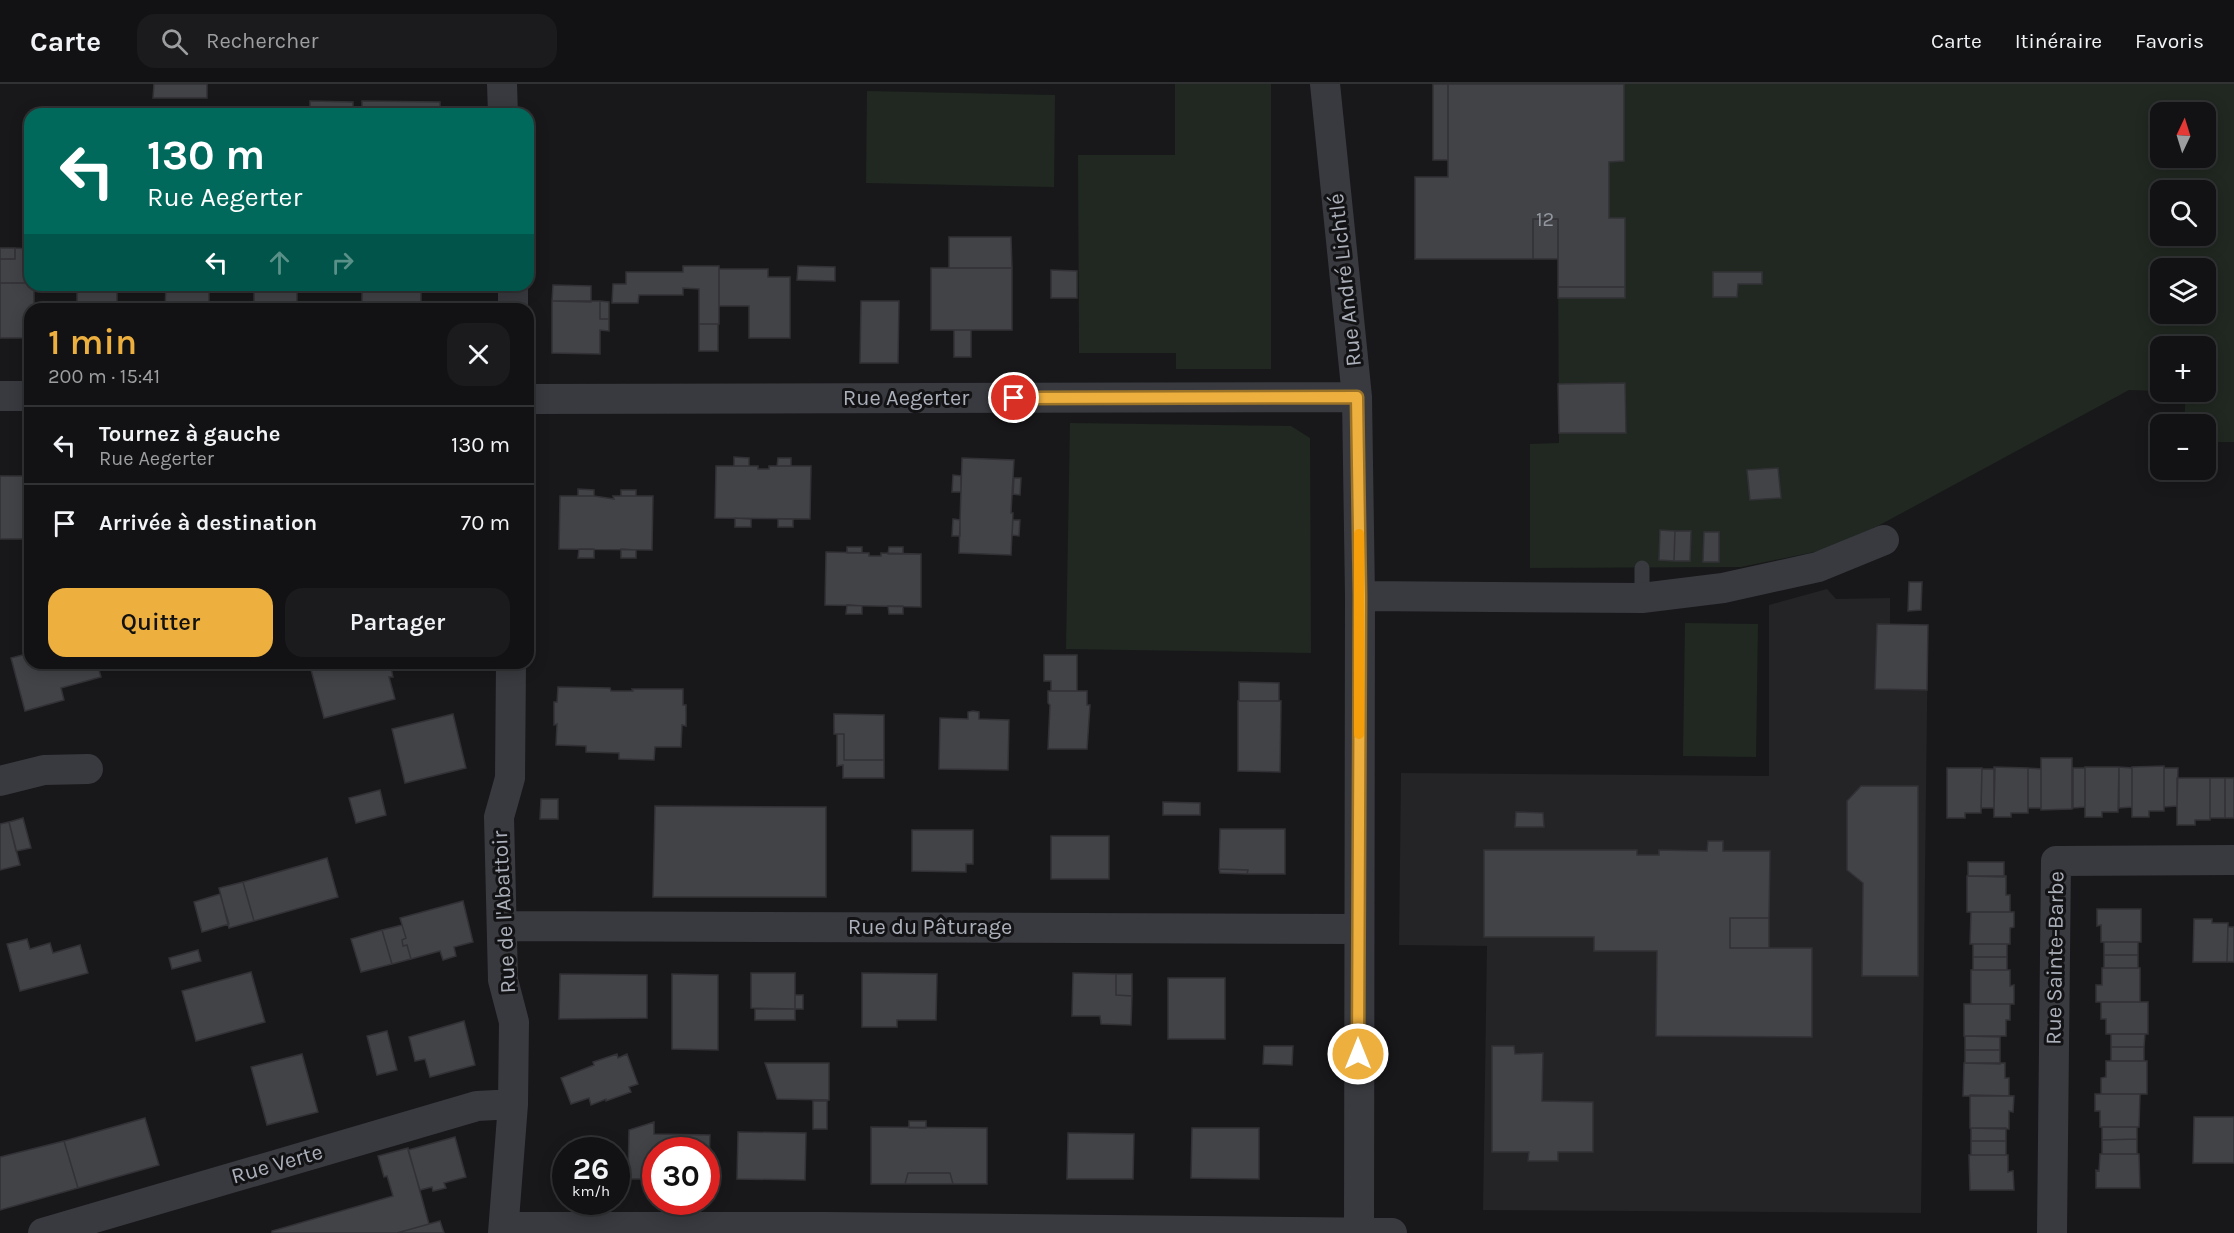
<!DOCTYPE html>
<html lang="fr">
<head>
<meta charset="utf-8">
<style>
	:root { --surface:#121214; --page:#1b1b1d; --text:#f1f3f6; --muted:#9c9ea0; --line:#313234; --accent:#edaf3e }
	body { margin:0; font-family:Karla,sans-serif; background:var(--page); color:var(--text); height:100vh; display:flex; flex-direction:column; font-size:22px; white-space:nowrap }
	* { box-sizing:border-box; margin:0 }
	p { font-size:20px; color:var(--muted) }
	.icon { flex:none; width:33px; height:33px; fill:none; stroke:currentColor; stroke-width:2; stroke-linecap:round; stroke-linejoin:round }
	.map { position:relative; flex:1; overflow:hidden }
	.drawer { position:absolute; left:24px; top:219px; width:510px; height:366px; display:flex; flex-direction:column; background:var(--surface); border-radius:18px; box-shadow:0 3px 15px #0003,0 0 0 2px var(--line) }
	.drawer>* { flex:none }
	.banner { position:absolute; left:24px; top:24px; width:510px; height:183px; border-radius:18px; box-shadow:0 3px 15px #0003,0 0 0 2px var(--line); background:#00695c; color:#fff; overflow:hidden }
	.needle { width:39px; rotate:4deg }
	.controls { position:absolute; left:2150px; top:18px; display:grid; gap:12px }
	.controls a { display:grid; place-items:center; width:66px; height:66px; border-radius:12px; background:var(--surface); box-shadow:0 3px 15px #0003,0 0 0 2px var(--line); font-size:30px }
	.speed { position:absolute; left:552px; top:1053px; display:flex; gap:12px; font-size:30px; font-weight:700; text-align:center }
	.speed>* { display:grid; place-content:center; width:78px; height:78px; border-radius:50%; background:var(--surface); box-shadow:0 3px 15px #0003,0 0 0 2px var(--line); line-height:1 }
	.speed small { font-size:15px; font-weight:400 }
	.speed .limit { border:9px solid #d22; background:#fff; color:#111 }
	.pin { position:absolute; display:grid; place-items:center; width:51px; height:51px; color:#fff; margin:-26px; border:3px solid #fff; border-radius:50%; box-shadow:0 2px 6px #0007 }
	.me { position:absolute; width:66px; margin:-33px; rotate:0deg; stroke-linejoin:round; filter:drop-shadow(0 0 4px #0008) }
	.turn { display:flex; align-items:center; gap:21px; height:126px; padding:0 24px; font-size:27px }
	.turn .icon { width:78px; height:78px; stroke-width:2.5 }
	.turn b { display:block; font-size:42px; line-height:51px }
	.lanes { display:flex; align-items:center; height:57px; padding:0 24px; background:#0003; justify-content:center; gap:30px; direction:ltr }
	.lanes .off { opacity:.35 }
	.round { display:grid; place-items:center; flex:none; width:63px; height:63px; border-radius:18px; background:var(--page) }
	.head { display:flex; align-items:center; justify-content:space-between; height:102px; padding:0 24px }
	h1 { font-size:36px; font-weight:600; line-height:45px; color:var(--accent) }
	.button { display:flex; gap:12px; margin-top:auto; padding:12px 24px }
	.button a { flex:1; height:69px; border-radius:18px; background:var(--accent); color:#111; font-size:24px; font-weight:600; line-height:69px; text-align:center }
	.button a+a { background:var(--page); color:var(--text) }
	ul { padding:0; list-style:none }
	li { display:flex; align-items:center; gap:18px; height:78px; padding:0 24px; border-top:2px solid var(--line) }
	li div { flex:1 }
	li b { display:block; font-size:22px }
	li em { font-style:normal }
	header { display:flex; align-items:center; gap:36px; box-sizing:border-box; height:84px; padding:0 30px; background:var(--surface); border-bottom:2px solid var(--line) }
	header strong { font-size:28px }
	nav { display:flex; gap:33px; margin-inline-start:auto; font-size:21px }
	.search { width:420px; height:54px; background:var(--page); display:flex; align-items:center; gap:15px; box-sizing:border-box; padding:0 21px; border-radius:18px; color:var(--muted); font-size:22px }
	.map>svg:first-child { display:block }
</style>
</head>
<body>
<header>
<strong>Carte</strong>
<div class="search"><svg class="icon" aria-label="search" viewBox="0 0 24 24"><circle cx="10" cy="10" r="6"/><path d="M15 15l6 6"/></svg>Rechercher</div>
<nav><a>Carte</a><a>Itinéraire</a><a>Favoris</a></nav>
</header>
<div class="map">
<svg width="2234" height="1149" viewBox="0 0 2234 1149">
	<rect width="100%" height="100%" fill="#18181a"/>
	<path fill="#242427" d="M1827,505L1836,515L1890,514V541H1928L1921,1129L1483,1126L1487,862L1399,861L1401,689L1769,692V521Z"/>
	<path fill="#202821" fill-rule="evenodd" d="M1175,0H1271V285H1176V269H1079L1078,71H1175Z
		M1433,0H2234V358H2205V340H2184L2186,308H2183H2205V262H2160V307L2129,306L1876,443L1824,466L1741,483L1530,484V360L1559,359L1558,175H1415V93H1448V76H1433ZM2160,28H2205V74H2160ZM2160,106H2205V152H2160ZM2160,184H2205V230H2160Z
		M867,7L1055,11L1054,103L866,99Z
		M1070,339L1291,342L1310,354L1311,569L1066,565Z
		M1685,539L1758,540L1756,673L1683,672Z"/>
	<path fill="#424347" stroke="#323236" stroke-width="1.5" d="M154,0H207V14H153Z
		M1433,0H1448V76H1433Z
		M1448,0H1624V77L1609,78V134H1625V203H1558V135H1533V175H1415V93H1448Z
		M310,17L353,18V30H310Z
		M362,17L440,18V30L362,28Z
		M1533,135H1558V175H1533Z
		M949,153H1011L1012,184H949Z
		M0,164H15V175H0Z
		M15,164L30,165V199H0V175H15Z
		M683,182H719V240H699V205L683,204V211H639L638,219H612L613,200H626V188H683Z
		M798,182L835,183V197L797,196Z
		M931,184H1012V246H931Z
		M719,185H768V193H790V254H749V222H719Z
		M1051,186L1077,187V214H1051Z
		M1713,188H1762V200H1738L1737,213H1713Z
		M0,199H30V201H34V225H30L29,254H0Z
		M77,201H117V225H77Z
		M166,201H209V225H165Z
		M254,201H297V225H254Z
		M362,201H421V225H362Z
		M553,201L591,202V218L552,217Z
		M1558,203H1625V214H1558Z
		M552,217H600V235H609V247L600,246V270L552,269Z
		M600,217L609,218V235H600Z
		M861,217H899L898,279H860Z
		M699,240H718V267H699Z
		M954,246H971V273H954Z
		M1625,299L1626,349H1559L1558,300Z
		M734,373L749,374V382H734Z
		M778,374H791V382H777Z
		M962,374L1014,376L1011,429H1013L1011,471L959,469Z
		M716,382H758V385H769V382H811L810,435L715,434Z
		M1778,384L1781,414L1750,416L1747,386Z
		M953,391L961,392V408H952Z
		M0,392H27V433H30V455H0Z
		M1014,394H1021L1020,411L1013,410Z
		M578,405L594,406V412H578Z
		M621,406H636V412H621Z
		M560,412H594L614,415L613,412H653L652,466L559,465Z
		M735,434L751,435V443H735Z
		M778,435H793V443H778Z
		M953,435L960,436V452H952Z
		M1013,436H1020L1019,452L1012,451Z
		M1660,446L1675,447L1674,477L1659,476Z
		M1675,447H1691L1690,477H1674Z
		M1704,448H1719V478H1703Z
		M847,463H862V469H847Z
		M889,463H903V470H888Z
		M579,465H594V474H578Z
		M621,465L636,466V474H621Z
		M826,468L869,469V472H881V469L921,470V523L825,521Z
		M1909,498H1922L1921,526L1908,527Z
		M847,521L862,522V530H846Z
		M888,522H903V530H889Z
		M1877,540L1928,541L1927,606L1875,605Z
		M30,569V579H97L101,593L61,604L64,616L25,627L11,574Z
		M1044,571H1077V607H1051V597H1044Z
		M319,579H390L393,593H389L395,615L324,634L310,582Z
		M1239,598L1279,599V617H1239Z
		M558,603L610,604L611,607H633L632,605H683V621H686V642L682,641L681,663H655L654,676L619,675V669L586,668V662L556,661L557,640L554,641V618H557Z
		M1048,607H1087V621H1090L1087,665H1048L1050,621L1048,619Z
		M1238,617H1281L1280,688L1238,687Z
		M973,627L979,628V635L1009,636L1008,686L939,685L940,634L968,635V628Z
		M453,630L466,684L405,699L392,645Z
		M834,630L884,631V676H844V650H834Z
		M837,650H844V676H884V694H843V681L837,682Z
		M2041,674H2072V725L2041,726Z
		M2164,682V727H2149V733H2132V683Z
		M1994,683L2028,684V729H2011V733H1994Z
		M2085,683H2119L2118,728H2102V733H2085Z
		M2119,683L2132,684V723L2119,724Z
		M1947,684H1982L1981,729H1965V734H1947Z
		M2028,684L2041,685V724H2028Z
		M2073,684H2085V723L2073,724Z
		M2164,684H2178L2177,722L2164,723Z
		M1982,685H1995L1994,724H1981Z
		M2177,694H2210V736H2195V741H2177Z
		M2210,694H2225V734H2210Z
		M2225,694H2234V734H2225Z
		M1861,702H1918V892H1862L1863,799L1847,786V717Z
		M380,706L386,731L356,739L349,714Z
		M541,715H558V735H540Z
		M1163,718L1200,719V731H1163Z
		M655,722L826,723V813H653Z
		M1516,728L1543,729L1544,743H1515Z
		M23,734L31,764L16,767L9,738Z
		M9,738L20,781L0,786V740Z
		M1220,745H1285V790H1247L1248,786L1219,785Z
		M912,746H973V780H966V788L912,787Z
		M1051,752H1109V795H1051Z
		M1708,757H1723V767H1770L1769,834H1730V864H1812V953L1656,952L1657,867H1594V853H1484V766H1637V771H1659V766L1707,767Z
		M327,774L338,813L254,837L243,798Z
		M1968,778H2004V793L1968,792Z
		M1219,785L1248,786L1247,790L1220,789Z
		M1967,792H2006V811H2010V828H1967Z
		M243,798L254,837L229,844L219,804Z
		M220,810L229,840L202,848L194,818Z
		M463,817L473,858L454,863L456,872L443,876L440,867L411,875L407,861L403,862L402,856L406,854L400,834Z
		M2097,825H2141V858H2101V841L2097,842Z
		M1971,828H2014V843L2010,844V860H1970Z
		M1730,834H1769V864H1730Z
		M2194,835H2212V839H2228L2227,878H2193Z
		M402,841L406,854L402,856L403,862L407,861L411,875L392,880L382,846Z
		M2228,843H2234V878H2227Z
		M382,846L392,880L361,888L351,855Z
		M27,855L30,865L50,859L53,869L80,861L88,889L20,907L7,860Z
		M2104,858H2138V871H2104Z
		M1973,860H2007V873H1973Z
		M198,866L201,877L172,885L169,874Z
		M2104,871H2138V884H2104Z
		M1973,873H2007V886H1973Z
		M2102,884H2140V918H2096V901H2102Z
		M1971,886H2010V902L2014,901V920H1971Z
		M251,888L265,938L196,957L182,907Z
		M751,889H795V925L751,924Z
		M862,889L937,890L936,936H897V943H862Z
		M1073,889L1116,890V911L1132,912L1131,941L1101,940L1100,932H1072Z
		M560,890L647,891V934L559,935Z
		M672,890L718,891V966L672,965Z
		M1116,890H1132V912L1116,911Z
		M1168,894H1225V955H1168Z
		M795,911H803V925H795Z
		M2101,918H2148V950H2106V935H2101Z
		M1964,920H2010V936H2006V952H1964Z
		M755,925H795V936H755Z
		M464,937L475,981L430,993L425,975L415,977L409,953Z
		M387,947L397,986L377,991L367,952Z
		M2111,950H2145L2144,963H2111Z
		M1965,952L2000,953V966H1965Z
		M1264,962H1293L1292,981L1263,980Z
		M1492,962H1514L1515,970L1543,969L1542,1017L1593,1018V1068H1558V1077H1528L1529,1068H1492Z
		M2111,963H2144V977H2111Z
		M1965,966H2000V980L1965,979Z
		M302,970L318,1028L267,1041L251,983Z
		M617,970L618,974L627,970L638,1000L629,1003L631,1008L606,1017V1015L591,1021L589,1014L571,1020L561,994L594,981L593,978Z
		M2106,977H2147V1010H2101V994L2106,993Z
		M765,979H829V1016L777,1015Z
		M1964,979H2005V994H2009V1012H1963Z
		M2095,1010H2140L2139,1043H2100V1027H2095Z
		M1970,1011L2014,1012L2013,1028L2009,1027V1045L1970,1044Z
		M813,1017H827V1045H813Z
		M2194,1033H2234V1079H2193Z
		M145,1034L159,1081L78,1104L64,1057Z
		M909,1037H926V1044H909Z
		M654,1038V1050L710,1051L709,1082H706V1066H656V1095H628L629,1046Z
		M871,1043L987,1044V1100H953L950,1089H908L905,1100H871Z
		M2102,1043H2137V1055L2102,1056Z
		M1192,1044H1259V1095L1191,1094Z
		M1971,1044H2006V1057H1971Z
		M738,1048L806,1049L805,1096L737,1095Z
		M1068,1049L1134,1050L1133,1095H1067Z
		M455,1053L466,1093L444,1099L446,1104L433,1107L432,1103L420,1106L408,1066Z
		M2137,1055V1070H2102V1056Z
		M64,1057L78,1104L0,1126V1073Z
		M1971,1057H2006V1071H1971Z
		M408,1064L429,1140L397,1149H272V1147L393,1112L387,1092L384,1093L378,1072Z
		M2100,1070H2139L2140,1104H2096V1086L2099,1087Z
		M1969,1071H2008V1088L2013,1087L2014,1106H1970Z
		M908,1089H950L953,1100H905Z
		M440,1137L444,1149H397L429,1140Z"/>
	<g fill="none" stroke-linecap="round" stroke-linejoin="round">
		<path stroke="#393a3f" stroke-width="15" d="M1642,514V484"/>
		<path stroke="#393a3f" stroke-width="30" d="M502,0L503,30
			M1325,0L1357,313L1360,512L1359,1149
			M513,225V201
			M0,312H30
			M528,315L1357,313
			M1360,512L1642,514L1723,504L1818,483L1884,456
			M0,697L44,686L88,685
			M502,842L1358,845
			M505,1143H826L1392,1149
			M43,1149L477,1022L513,1020
			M503,1149L513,1020L514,938L503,896L499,733L510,694L511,579
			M2052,1149L2056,777L2234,776"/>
	</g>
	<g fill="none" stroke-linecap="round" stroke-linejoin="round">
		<defs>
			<path id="route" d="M1014,314L1357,313L1360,512L1358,970"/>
		</defs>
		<use href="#route" stroke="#9a7228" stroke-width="15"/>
		<use href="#route" stroke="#edaf3e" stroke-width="10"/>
		<path stroke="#f59e0b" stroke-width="10" d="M1359,450V650"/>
	</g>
	<g text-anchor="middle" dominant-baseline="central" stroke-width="6" stroke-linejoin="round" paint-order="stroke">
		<g font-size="20" fill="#91959d">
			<text x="1545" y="135">12</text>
		</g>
		<g font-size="22" fill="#abb0ba" stroke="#131315">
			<text transform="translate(1345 196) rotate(-96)">Rue André Lichtlé</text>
			<text x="906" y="314">Rue Aegerter</text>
			<text transform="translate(504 828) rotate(-93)">Rue de l'Abattoir</text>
			<text x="930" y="843">Rue du Pâturage</text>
			<text transform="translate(2055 874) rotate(-89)">Rue Sainte-Barbe</text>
			<text transform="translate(277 1080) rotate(-16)">Rue Verte</text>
		</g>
	</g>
</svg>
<div class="controls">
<a><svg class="needle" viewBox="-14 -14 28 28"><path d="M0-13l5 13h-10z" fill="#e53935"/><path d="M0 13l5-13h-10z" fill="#9c9ea0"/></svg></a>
<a><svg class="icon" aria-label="search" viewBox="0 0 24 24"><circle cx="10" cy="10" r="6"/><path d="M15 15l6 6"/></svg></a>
<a><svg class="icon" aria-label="layers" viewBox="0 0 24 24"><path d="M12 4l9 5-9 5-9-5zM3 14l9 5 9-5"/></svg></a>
<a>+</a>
<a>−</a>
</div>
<div class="speed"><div>26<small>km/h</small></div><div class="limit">30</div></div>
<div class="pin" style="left:1014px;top:314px;background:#d93025"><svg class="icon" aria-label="arrive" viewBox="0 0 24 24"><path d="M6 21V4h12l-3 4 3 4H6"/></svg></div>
<svg class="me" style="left:1358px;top:970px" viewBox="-20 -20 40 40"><circle r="17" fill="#edaf3e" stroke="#fff" stroke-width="3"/><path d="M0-11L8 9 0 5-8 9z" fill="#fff"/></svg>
<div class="banner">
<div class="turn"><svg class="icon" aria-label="left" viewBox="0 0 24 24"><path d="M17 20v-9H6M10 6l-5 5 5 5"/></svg><div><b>130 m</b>Rue Aegerter</div></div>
<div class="lanes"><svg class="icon" aria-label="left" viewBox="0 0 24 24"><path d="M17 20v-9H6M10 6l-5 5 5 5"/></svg><svg class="icon off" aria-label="ahead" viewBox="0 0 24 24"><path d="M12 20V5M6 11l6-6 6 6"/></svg><svg class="icon off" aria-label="right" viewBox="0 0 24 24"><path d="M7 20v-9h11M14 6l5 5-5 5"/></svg></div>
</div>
<section class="drawer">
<div class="head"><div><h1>1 min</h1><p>200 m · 15:41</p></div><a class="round"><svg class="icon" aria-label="close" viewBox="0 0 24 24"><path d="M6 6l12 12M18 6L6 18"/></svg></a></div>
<ul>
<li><svg class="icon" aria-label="left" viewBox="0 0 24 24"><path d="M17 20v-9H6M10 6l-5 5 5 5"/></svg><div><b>Tournez à gauche</b><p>Rue Aegerter</p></div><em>130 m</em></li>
<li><svg class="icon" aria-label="arrive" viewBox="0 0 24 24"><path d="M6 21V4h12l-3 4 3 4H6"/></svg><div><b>Arrivée à destination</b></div><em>70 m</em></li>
</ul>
<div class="button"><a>Quitter</a><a>Partager</a></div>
</section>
</div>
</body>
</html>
